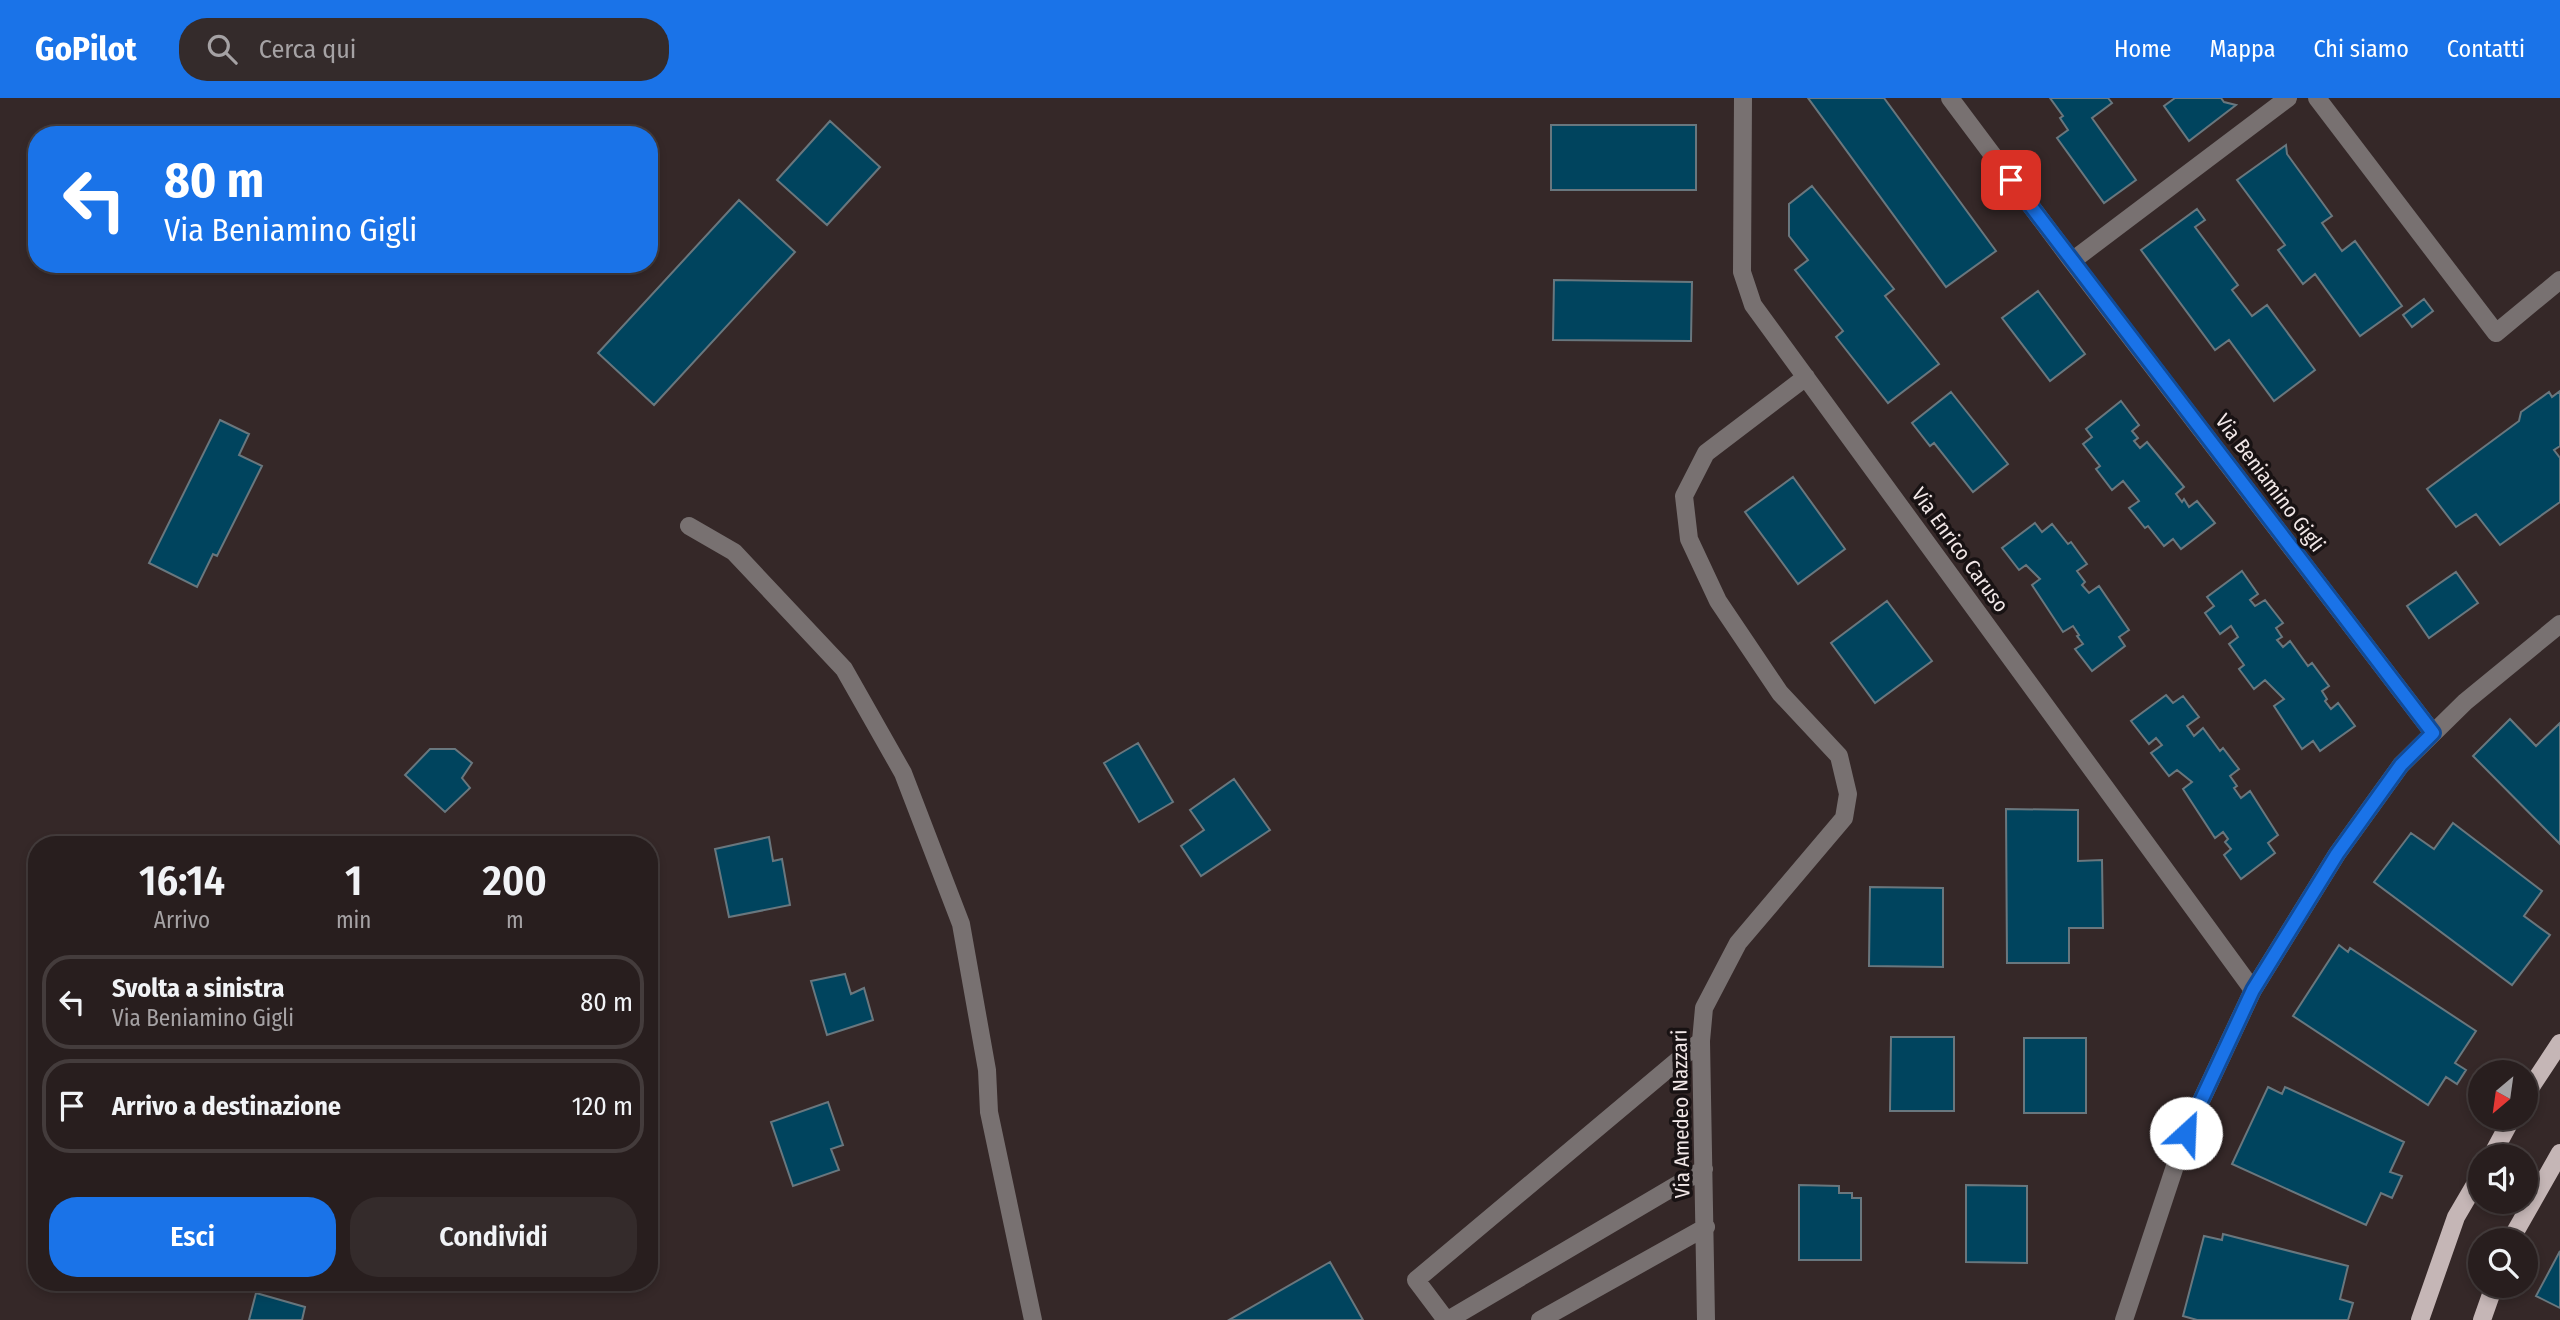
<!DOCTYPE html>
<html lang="it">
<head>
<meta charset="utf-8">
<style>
	:root { --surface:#281e1e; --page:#342b2b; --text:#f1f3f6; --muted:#a5a2a4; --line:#443c3c; --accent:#1a73e8 }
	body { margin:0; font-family:"Fira Sans Condensed",sans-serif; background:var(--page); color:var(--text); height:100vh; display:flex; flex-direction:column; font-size:26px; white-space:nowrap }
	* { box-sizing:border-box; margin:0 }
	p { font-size:23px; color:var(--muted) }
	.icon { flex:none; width:38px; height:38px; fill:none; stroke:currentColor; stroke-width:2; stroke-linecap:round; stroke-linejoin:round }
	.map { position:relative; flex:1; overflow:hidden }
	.drawer { position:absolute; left:28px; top:738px; width:630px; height:455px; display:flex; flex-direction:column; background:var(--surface); border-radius:28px; box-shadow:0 4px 10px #0003,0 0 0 2px var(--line) }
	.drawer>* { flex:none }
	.hud { position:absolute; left:28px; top:28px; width:630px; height:147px; border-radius:28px; box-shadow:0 4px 10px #0003,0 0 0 2px var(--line); background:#1a73e8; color:#fff; overflow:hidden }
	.needle { width:46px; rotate:209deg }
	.fabs { position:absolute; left:2468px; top:962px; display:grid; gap:14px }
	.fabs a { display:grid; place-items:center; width:70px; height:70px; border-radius:50%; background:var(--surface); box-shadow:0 4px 10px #0003,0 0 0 2px var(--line); font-size:35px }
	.pin { position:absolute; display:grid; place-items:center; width:60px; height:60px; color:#fff; margin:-30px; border-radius:14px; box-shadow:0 4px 10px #0006 }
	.me { position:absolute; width:77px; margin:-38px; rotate:25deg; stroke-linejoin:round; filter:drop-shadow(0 0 5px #0008) }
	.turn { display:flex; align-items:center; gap:24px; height:147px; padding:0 21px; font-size:32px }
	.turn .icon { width:91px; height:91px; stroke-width:2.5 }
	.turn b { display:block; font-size:49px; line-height:60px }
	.eta { display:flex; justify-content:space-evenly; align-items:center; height:119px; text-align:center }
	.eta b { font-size:42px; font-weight:600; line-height:49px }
	.primary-button { display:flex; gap:14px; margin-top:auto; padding:14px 21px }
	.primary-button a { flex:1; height:80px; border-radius:28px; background:var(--accent); color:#fff; font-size:28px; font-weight:600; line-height:80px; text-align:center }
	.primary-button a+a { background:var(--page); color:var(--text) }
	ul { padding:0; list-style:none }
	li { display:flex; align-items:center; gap:21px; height:94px; margin:0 14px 10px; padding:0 7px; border:4px solid var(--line); border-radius:28px }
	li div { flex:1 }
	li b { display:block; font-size:26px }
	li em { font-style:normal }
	header { display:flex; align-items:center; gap:42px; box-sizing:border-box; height:98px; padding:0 35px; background:var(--accent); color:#fff }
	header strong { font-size:33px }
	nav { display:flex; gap:38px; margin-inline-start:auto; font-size:24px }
	.search { width:490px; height:63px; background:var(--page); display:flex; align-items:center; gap:18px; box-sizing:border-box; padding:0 24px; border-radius:28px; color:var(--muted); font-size:26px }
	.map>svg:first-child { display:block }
</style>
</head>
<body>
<header>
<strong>GoPilot</strong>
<div class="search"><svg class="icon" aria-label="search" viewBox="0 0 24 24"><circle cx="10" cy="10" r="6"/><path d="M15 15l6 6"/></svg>Cerca qui</div>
<nav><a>Home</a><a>Mappa</a><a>Chi siamo</a><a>Contatti</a></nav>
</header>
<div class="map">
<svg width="2560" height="1222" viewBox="0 0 2560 1222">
	<rect width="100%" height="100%" fill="#352828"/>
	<path fill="#00445e" stroke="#69777e" stroke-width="2" d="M1808,0H1884L1996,153L1946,189Z
		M2050,0H2108L2112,5L2092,20L2136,82L2104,105L2057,40L2068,32L2060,20L2063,18Z
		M2175,0H2221L2224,4L2236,7L2189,43L2164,8Z
		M830,23L880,69L827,127L777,82Z
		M1551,27H1696V92H1551Z
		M2286,47L2287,56L2332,118L2322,125L2342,153L2355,143L2402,208L2360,238L2315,176L2303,186L2278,152L2285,147L2237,82Z
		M1812,88L1894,191L1885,198L1939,266L1888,305L1836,239L1843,233L1795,172L1808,162L1789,138V106Z
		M739,102L795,154L654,307L598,255Z
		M2197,111L2205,122L2195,129L2238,187L2232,192L2252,218L2267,207L2315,272L2274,303L2229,242L2215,252L2141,152Z
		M1554,182L1692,184L1691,243L1553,242Z
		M2038,193L2085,256L2050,283L2002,220Z
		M2424,201L2433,213L2412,229L2403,217Z
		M2560,293V348L2554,352L2560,360V404L2500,447L2476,416L2456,429L2427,391L2519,323L2521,314L2549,294L2552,299Z
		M1951,294L2008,366L1973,394L1934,345L1930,348L1912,325Z
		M2121,303L2139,327L2132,333L2138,340L2134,343L2140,350L2147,344L2184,389L2176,396L2182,404L2184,401L2189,409L2197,403L2215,425L2181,451L2173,441L2164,448L2148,428L2145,430L2129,410L2139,403L2123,383L2112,392L2096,371L2100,368L2083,346L2092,339L2086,331Z
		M220,322L249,336L239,357L262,368L217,458L213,456L197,489L149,465Z
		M1793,379L1845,451L1798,486L1745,414Z
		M2035,425L2042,434L2052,426L2068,446L2071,444L2087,466L2077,473L2085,484L2082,487L2089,495L2099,488L2129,532L2119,539L2125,548L2092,573L2075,551L2083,546L2077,538L2079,537L2073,528L2063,534L2032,487L2040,481L2026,467L2019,472L2002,450Z
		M2242,473L2258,496L2250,502L2255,508L2265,502L2283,525L2276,530L2282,539L2277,542L2283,549L2290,543L2308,568L2312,565L2329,588L2322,593L2327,601L2325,603L2331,611L2338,605L2355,628L2320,653L2313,643L2302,651L2274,608L2284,601L2265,582L2254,591L2239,571L2244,567L2229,546L2238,539L2231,528L2220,536L2205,515L2214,508L2207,499Z
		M2456,474L2478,505L2429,540L2407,508Z
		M1887,503L1932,563L1875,605L1831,545Z
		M2166,597L2173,605L2183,598L2199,619L2187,628L2194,638L2203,630L2220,653L2223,650L2239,671L2230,678L2237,688L2234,690L2241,700L2250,693L2278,737L2268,745L2275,755L2241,781L2224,757L2231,751L2225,744L2228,741L2223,734L2215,740L2183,691L2192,684L2177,672L2169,678L2151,655L2162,647L2156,640L2149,646L2131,623Z
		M2510,621L2536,648L2560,625V746L2473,658Z
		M1138,645L1173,704L1139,724L1104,665Z
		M430,651H455L472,665L462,680L470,690L445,714L405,677Z
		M1234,681L1270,732L1201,778L1181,748L1204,732L1190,712Z
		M2006,711L2078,712V763L2102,762L2103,830H2069V865H2007Z
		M2453,725L2542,793L2524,818L2550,837L2512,887L2374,784L2411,735L2434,751Z
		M769,739L773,763L782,761L790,807L729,819L715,751Z
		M1870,789L1943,790V869L1869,868Z
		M2339,847L2348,854L2350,850L2476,933L2455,965L2466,972L2457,986L2446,979L2428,1007L2293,918Z
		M845,876L851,896L864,890L873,922L827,937L811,883Z
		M1891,939H1954V1013H1890Z
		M2024,940H2086V1015H2024Z
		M2268,989L2282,996L2285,989L2404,1044L2390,1074L2402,1078L2392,1100L2381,1095L2366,1127L2232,1066Z
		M828,1004L843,1047L831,1051L839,1072L793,1088L771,1024Z
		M1799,1087L1839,1088V1095H1852V1100H1861V1162H1799Z
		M1966,1087L2027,1088V1165L1966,1164Z
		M2223,1136L2348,1168L2340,1201L2353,1205L2348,1222H2197L2183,1218L2204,1138L2222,1142Z
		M2560,1153V1210L2536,1198Z
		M1330,1164L1363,1222H1229Z
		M256,1195L305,1209L302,1222H249Z"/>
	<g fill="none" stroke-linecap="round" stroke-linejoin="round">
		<path stroke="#787171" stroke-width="18" d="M1743,0L1742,174L1753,207L2253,892
			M1950,0L2072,163
			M2288,0L2072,163L2433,635
			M2317,0L2496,235L2560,182
			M689,428L734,454L844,571L903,675L961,826L987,972L989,1014L1033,1222
			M1446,1222L1416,1182L1701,943
			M1448,1222L1704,1071
			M1540,1222L1706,1129
			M1706,1222L1701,943L1704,910L1738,845L1844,720L1848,696L1839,658L1780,595L1718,503L1689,441L1684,398L1706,355L1806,279
			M2124,1222L2186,1035L2253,892L2337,756L2401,667L2465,604L2560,526"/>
		<path stroke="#c5b6b6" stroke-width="18" d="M2525,998L2560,945
			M2491,1059L2512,1020
			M2510,1143L2560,1055
			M2420,1222L2456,1119L2480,1078
			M2482,1222L2494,1188"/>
	</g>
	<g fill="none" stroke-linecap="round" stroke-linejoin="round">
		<defs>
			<path id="route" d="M2011,82L2433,635L2401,667L2337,756L2253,892L2186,1035"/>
		</defs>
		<use href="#route" stroke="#114b97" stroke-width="18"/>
		<use href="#route" stroke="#1a73e8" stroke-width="12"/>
	</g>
	<g text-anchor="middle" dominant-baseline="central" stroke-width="7" stroke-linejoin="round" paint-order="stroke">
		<g font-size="21" fill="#f2e8e8" stroke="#181213">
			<text transform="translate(2270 385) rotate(53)">Via Beniamino Gigli</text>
			<text transform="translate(1960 452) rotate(54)">Via Enrico Caruso</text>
			<text transform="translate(1681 1016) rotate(-91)">Via Amedeo Nazzari</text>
		</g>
	</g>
</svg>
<div class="fabs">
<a><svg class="needle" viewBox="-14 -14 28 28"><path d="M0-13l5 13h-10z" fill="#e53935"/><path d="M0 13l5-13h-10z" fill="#a5a2a4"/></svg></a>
<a><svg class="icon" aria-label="sound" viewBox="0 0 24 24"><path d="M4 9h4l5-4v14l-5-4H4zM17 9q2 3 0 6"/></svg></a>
<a><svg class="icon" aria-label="search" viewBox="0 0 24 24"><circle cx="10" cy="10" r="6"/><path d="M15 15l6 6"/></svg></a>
</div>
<div class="pin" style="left:2011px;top:82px;background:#d93025"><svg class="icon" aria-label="arrive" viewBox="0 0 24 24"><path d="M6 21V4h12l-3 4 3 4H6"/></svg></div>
<svg class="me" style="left:2186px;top:1035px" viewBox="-20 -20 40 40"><circle r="19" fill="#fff"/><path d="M0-13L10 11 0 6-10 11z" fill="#1a73e8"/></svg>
<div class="hud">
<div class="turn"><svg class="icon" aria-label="left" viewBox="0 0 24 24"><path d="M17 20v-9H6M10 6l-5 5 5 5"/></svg><div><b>80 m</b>Via Beniamino Gigli</div></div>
</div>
<section class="drawer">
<div class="eta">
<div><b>16:14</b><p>Arrivo</p></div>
<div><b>1</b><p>min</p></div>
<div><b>200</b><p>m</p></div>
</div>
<ul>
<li><svg class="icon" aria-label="left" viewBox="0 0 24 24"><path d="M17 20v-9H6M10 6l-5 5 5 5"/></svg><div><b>Svolta a sinistra</b><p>Via Beniamino Gigli</p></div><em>80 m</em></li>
<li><svg class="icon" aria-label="arrive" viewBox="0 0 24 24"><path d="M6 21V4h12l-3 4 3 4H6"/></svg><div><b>Arrivo a destinazione</b></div><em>120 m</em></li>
</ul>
<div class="primary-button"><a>Esci</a><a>Condividi</a></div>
</section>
</div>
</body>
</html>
